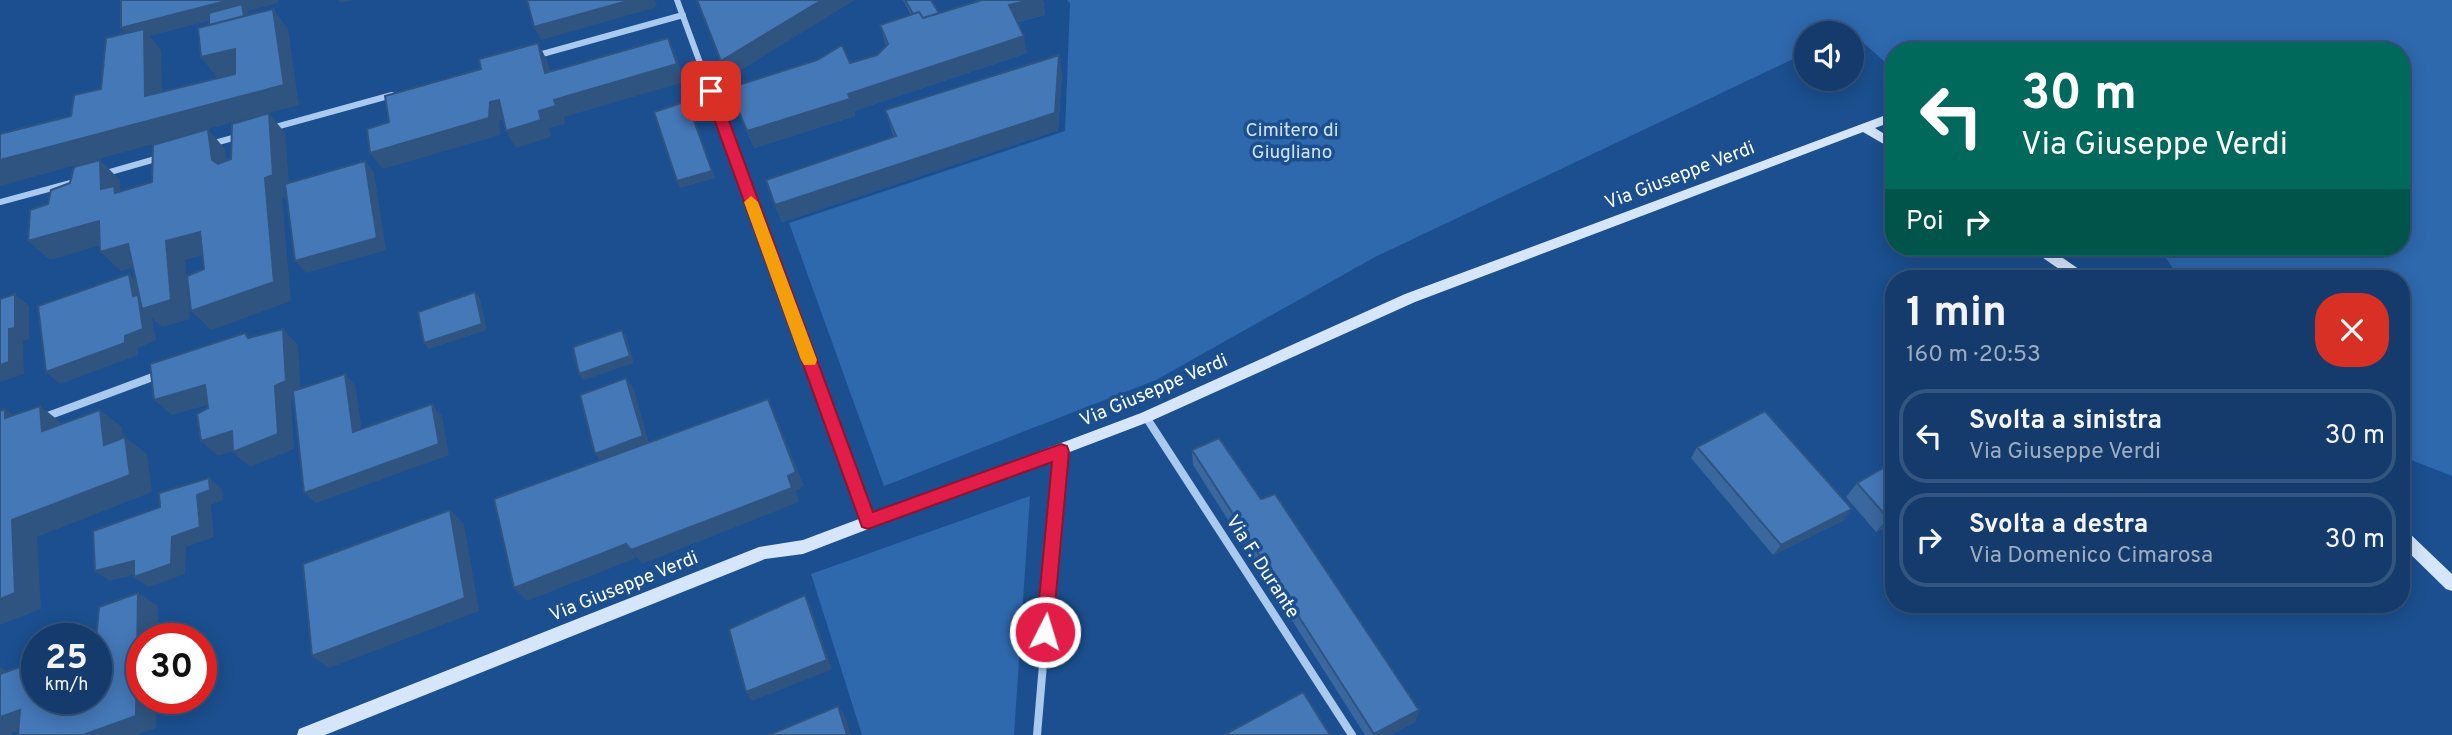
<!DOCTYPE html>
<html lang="it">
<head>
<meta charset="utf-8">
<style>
	:root { --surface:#143b6b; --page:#214673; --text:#f1f3f6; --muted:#9dadc1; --line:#33557e }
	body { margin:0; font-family:Overpass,sans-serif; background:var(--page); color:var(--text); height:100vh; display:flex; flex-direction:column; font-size:26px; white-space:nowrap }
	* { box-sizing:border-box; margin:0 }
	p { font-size:23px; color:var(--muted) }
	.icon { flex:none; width:38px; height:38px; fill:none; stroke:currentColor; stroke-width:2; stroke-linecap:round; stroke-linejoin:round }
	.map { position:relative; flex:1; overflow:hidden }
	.sheet { position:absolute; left:1885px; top:270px; width:525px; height:343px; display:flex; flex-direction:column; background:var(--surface); border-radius:28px; box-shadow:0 4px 18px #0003,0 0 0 2px var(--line) }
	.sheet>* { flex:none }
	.guide { position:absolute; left:1885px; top:42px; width:525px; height:214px; border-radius:28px; box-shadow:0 4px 18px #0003,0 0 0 2px var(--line); background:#00695c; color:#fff; overflow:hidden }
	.buttons { position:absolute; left:1794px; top:21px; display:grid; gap:14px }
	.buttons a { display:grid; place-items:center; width:70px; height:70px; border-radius:50%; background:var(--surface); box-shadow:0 4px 18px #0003,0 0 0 2px var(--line); font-size:35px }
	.speed { position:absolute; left:21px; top:623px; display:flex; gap:14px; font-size:35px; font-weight:700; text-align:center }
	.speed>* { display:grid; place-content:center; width:91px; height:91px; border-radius:50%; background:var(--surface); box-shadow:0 4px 18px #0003,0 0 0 2px var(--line); line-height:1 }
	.speed small { font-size:18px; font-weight:400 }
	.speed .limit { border:10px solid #d22; background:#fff; color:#111 }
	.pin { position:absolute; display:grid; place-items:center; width:60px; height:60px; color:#fff; margin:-30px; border-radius:14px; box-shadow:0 4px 10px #0006 }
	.me { position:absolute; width:77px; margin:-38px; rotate:5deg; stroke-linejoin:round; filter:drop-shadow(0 0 5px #0008) }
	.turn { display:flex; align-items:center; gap:24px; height:147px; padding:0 21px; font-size:32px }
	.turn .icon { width:91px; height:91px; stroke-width:2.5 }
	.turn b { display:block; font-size:49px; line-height:60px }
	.then { display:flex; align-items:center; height:66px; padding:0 21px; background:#0003; gap:14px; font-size:26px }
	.round { display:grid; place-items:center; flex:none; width:74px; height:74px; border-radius:28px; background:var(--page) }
	.headline { display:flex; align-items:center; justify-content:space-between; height:119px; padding:0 21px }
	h1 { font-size:42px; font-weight:700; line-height:52px }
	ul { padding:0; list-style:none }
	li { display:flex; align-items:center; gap:21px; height:94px; margin:0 14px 10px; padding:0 7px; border:4px solid var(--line); border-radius:28px }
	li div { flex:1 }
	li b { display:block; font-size:26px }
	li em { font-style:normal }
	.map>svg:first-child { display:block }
</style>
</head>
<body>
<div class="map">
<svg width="2452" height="735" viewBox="0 0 2452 735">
	<rect width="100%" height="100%" fill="#1b4f8f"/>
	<path fill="#2e69ad" d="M1067,0H2452V476L2401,456V278H2180L2158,247H2401V51H1894L1893,69L1851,32L1806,33V53L1375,257L1156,380L884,486L789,223L1065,131L1070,4Z
		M1030,496L1014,735H862L811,574Z"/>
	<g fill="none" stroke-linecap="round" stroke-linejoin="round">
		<path stroke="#a9c9ee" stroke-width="6" d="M677,0L799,333
			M535,56L683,15
			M272,128L392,95
			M211,144L240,136
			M103,174L159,158
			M0,202L78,181"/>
		<path stroke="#a9c9ee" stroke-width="8" d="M799,331L868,521
			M45,417L158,375
			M1146,417L1352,735
			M1037,735L1061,451"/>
		<path fill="#d6e6fa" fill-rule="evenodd" d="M1894,112V121L1875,128L1894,140V150L1863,132L1415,302L1151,421L803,554L765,559L325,735H297L299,729L759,547L803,540L1141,413L1405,294Z
			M2032,247H2047L2086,274L2088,278H2072L2033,251Z
			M2401,528L2406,530L2452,574V591L2446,589L2401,545Z"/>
	</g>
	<path fill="#3a679d" d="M903,0H931L939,13L980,0H1043L1045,15L1017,22L1027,53L854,111L855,116L754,148L729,88L850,63L877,55L886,45L880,25L911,15Z
		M1062,72L1058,130L782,222L775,205L894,137L885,110Z
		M1894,364V389L1883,379Z
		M1697,447L1844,520L1773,555L1691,458Z
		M1192,450L1261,499L1419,710L1415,722L1390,735H1365L1193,465Z
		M1857,483L1894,523L1876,532L1846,497Z"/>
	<path fill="#305480" d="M230,0H278V3L248,11L251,39L215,49L243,12L150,36L161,50L163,117L145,96L132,40L121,28Z
		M338,0H353L340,3Z
		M631,0H655L657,7L541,40L534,27Z
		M822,0H855L728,78L721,61Z
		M1031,0H1043L1045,15L1012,23L1009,5Z
		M273,9L288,29L299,105L208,129L225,149L229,180L212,160L208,129L0,186V160L284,85Z
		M1024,36L1027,53L854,111L855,116L754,148L747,131L848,94Z
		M668,38L676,55L684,82L564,117L565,124L549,128L551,137L516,148L506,131L539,111L554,100Z
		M538,43L547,60L555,90L545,73Z
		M235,49L251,69L217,78L201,57Z
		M1059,55L1062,72L1058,130L782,222L775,205Z
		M499,100L509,117L500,120V135L383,169L370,153Z
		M690,108L715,178L680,188L677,181Z
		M269,113L285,133L290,195L282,198L291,301L211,330L191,311L265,178Z
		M100,160L120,180V199L101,189Z
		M365,161L374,173L386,250L306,273L295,261Z
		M99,221L119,240L50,260L28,241Z
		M200,232L218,251L185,260L190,319L162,327L152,318L156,340L138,348V355L60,384L46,372L125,336L133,296L129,274L142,286L166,241Z
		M128,244L147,264L121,271L100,252Z
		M475,292L480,298L487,330L429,349L424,343Z
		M15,294L29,306V339L23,341L24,374L0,382V365L9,329Z
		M283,329L298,345L301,396L291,401L294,449L250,467L233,452L245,447L218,456L201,441L232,431L275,386Z
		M622,330L626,336L634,363L584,380L579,374Z
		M345,374L355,385L364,443L353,432Z
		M626,378L634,389L650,447L603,465L595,454Z
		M205,385L222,401L172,415L154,400Z
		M768,399L775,414L804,486L796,491L799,502L642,564L631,550Z
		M432,404L442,416L449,455L316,503L304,493Z
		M40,406L63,424L42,431Z
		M5,409L29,426L5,418Z
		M100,410L122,427L126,463L104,445Z
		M125,437L147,454L152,492L37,537L41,609L0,625V599L12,520Z
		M209,478L222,489L223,500L211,505L214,537L186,547L185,574L149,587L134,577L172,537L197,495Z
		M1852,509L1844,520L1773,555L1781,545Z
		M450,510L464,524L479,611L329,668L312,656Z
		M1894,515V523L1876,532L1888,518Z
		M626,544L636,558L527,601L514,588Z
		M134,561L148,571L110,581L95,571Z
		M138,593L158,606V639H142V698H157L156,728L136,735H83Z
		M805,595L810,605L832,669L752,701L746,692Z
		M0,667L10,672L0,686Z
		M838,706L846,718L851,735H847Z
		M20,710L43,722L12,733V735H0V717Z
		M1419,710L1415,722L1390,735H1374V734Z"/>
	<path fill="#4478b7" stroke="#305480" stroke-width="2" d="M121,0H230L121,28Z
		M527,0H631L534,27Z
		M697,0H822L721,61Z
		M905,0H931L939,13L923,18L919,12L913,14Z
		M982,0H1031L1009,5L1024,36L848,94L850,99L747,131L729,88L817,60L842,45L850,63L877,55L888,44L880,25L919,12L923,18Z
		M242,4L244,16L209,25V13Z
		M273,9L284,85L0,160V134L71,116L74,95L101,89L106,38L144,29L145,96L235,74V49L201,57L198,28Z
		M668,38L677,64L554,100L556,106L539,111L541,120L506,131L499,100L490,102L489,118L370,153L367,129L389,122L385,96L481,69L479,59L538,43L545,73Z
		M1059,55L1055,113L775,205L766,180L896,136L885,110Z
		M687,101L712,171L677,181L654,112Z
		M269,113L273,175L265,178L274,282L191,311L187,276L204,269L200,232L166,241L171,300L142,309L128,244L100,252L99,221L28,241L30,210L48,204L51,190L70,183L74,167L100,160L101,189L114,186L115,193L152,182L153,145L208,129L212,160L218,164L231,159L232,124Z
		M365,161L377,238L295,261L285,184Z
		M129,274L133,296L138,295L143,329L125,336V343L46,372L38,306Z
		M475,292L482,324L424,343L418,312Z
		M15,294V328L9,329V362L0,365V299Z
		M283,329L286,381L275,386L278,434L233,452L232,431L201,441L197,414L208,408L205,385L154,400L150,364L245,333L248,338Z
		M622,330L630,356L579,374L573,347Z
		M345,374L353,432L432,404L439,444L304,493L293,391Z
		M626,378L643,436L595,454L580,395Z
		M768,399L796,472L788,476L792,488L631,550L626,544L514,588L494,499Z
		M40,406L42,431L100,410L104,445L125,437L130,475L12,520L15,593L0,599V411L5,409V418Z
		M1765,411L1852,509L1781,545L1697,447Z
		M1219,438L1261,499L1275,494L1419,710L1374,734L1192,450Z
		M1894,462V515L1888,518L1857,483Z
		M209,478L210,490L197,495L200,527L172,537L171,564L134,577V561L95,571L93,531L160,507L159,493Z
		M450,510L465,598L312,656L303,564Z
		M138,593L136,716L83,735H18L20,710L0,717V674L37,661V698H96V641L99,607Z
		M805,595L827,660L746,692L729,629Z
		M1303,692L1330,735H1224Z
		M838,706L847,735H769Z"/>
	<path fill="#e11d48" stroke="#92132f" stroke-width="2" d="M711,86L718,91L873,512L1061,444L1067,446L1069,452L1052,638L1045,640L1039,638L1036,632L1052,462L868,529L862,527L704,91Z"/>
	<path fill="#f59e0b" d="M751,196L758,202L817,360L815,365H804L801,360L744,202Z"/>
	<g text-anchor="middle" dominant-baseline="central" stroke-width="7" stroke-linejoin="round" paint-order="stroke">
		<g font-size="19" fill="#cfe3fa" stroke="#1b4f8f">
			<text x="1292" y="131">Cimitero di<tspan x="1292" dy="22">Giugliano</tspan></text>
		</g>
		<g font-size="19" fill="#fff" stroke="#1b4f8f">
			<text transform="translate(1680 176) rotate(-21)">Via Giuseppe Verdi</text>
			<text transform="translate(1154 391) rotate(-23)">Via Giuseppe Verdi</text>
			<text transform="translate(1262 567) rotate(57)">Via F. Durante</text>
			<text transform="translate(624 587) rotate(-22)">Via Giuseppe Verdi</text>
		</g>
	</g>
</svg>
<div class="buttons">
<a><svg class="icon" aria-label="sound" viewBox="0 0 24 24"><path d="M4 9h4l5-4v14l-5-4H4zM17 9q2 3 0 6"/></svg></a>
</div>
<div class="speed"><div>25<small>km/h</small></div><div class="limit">30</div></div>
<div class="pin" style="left:711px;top:91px;background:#d93025"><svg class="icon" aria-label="arrive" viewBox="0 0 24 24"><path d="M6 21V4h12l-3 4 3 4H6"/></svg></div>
<svg class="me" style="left:1045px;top:632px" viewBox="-20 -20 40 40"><circle r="17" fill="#e11d48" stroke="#fff" stroke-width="3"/><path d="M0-11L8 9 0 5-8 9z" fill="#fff"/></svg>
<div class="guide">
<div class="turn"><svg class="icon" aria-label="left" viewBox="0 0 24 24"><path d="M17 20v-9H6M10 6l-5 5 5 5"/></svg><div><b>30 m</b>Via Giuseppe Verdi</div></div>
<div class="then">Poi<svg class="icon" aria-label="right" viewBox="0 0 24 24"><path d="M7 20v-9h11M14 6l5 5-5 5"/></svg></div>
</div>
<section class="sheet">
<div class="headline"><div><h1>1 min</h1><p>160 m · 20:53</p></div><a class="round" style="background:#d93025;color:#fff"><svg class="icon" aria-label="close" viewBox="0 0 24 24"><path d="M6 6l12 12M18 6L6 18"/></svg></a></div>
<ul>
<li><svg class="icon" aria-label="left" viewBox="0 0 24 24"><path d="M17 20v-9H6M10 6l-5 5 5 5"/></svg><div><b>Svolta a sinistra</b><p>Via Giuseppe Verdi</p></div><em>30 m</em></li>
<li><svg class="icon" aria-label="right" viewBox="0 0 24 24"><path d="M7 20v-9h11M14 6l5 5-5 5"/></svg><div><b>Svolta a destra</b><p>Via Domenico Cimarosa</p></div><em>30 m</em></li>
</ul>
</section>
</div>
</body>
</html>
